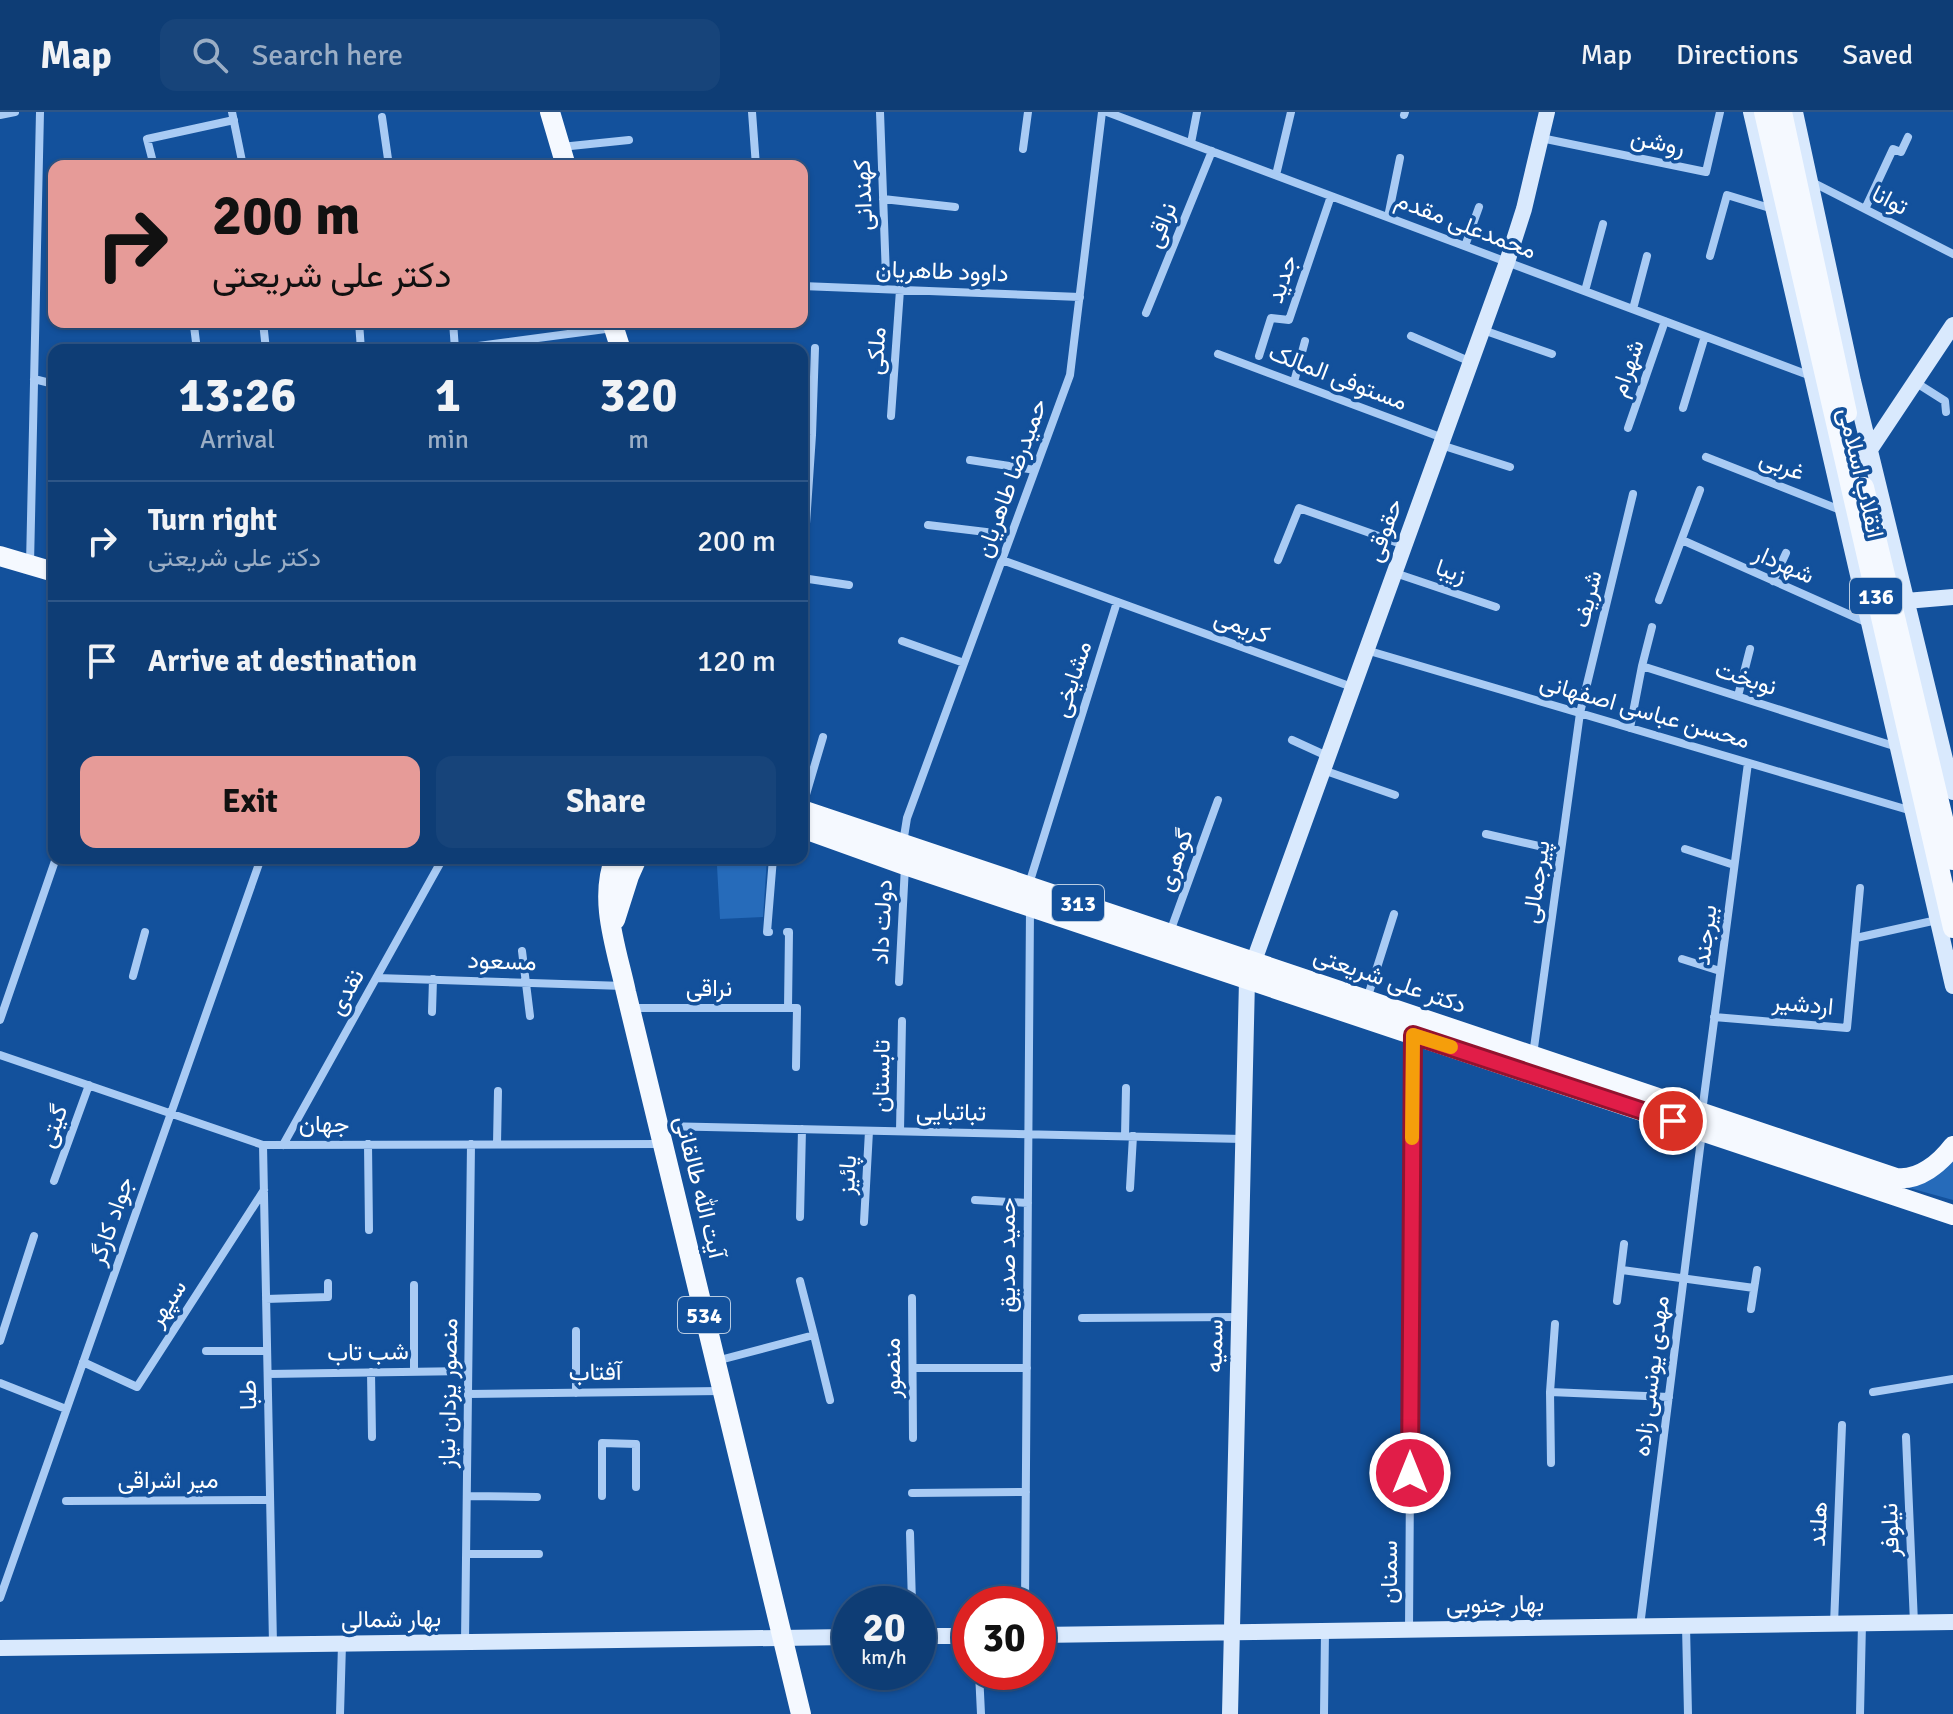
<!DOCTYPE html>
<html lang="en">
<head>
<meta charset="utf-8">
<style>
	:root { --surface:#0e3d75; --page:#17447a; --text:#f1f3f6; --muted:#9baec5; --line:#2e5687; --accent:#e69b98 }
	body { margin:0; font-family:Signika,Vazirmatn,sans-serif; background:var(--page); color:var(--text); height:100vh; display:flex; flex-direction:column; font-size:30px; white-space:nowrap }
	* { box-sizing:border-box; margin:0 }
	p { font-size:26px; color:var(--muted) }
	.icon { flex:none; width:44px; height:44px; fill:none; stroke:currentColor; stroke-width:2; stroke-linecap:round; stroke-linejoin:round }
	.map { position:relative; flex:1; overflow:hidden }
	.drawer { position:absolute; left:48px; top:232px; width:760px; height:520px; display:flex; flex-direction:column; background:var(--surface); border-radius:16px; box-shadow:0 2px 6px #0004,0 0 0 2px var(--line) }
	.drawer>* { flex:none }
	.hud { position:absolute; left:48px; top:48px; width:760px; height:168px; border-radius:16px; box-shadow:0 2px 6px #0004,0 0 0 2px var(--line); background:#e69b98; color:#111; overflow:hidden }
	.speed { position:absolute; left:832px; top:1474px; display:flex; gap:16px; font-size:40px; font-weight:700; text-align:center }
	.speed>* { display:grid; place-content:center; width:104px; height:104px; border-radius:50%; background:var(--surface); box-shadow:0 2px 6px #0004,0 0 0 2px var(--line); line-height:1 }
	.speed small { font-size:20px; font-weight:400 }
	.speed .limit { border:12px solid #d22; background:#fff; color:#111 }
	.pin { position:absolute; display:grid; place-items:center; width:68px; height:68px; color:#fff; margin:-34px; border:4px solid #fff; border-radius:50%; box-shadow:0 2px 8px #0007 }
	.me { position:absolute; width:88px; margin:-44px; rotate:0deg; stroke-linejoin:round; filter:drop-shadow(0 0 6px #0008) }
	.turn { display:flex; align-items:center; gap:28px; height:168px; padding:0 32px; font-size:36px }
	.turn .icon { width:104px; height:104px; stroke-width:2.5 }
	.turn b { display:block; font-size:56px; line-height:68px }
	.eta { display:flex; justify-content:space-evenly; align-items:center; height:136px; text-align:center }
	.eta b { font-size:48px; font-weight:700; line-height:56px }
	.button { display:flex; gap:16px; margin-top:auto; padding:16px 32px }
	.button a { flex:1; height:92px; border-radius:16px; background:var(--accent); color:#111; font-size:32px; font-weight:700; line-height:92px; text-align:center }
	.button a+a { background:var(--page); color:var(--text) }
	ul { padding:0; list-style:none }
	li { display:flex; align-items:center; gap:24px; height:120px; padding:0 32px; border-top:2px solid var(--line) }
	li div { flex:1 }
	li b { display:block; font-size:30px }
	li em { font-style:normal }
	header { display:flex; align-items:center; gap:48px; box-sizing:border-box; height:112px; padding:0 40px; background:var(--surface); border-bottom:2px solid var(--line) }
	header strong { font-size:38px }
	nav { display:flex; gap:44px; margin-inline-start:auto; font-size:28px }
	.search { width:560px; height:72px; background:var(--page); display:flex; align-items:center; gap:20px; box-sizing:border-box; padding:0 28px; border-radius:16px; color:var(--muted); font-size:30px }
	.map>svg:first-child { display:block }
</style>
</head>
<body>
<header>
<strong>Map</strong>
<div class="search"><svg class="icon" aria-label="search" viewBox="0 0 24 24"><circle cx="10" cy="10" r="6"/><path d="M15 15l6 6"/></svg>Search here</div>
<nav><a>Map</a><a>Directions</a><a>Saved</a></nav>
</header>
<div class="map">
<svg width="1953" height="1602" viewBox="0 0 1953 1602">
	<rect width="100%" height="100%" fill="#13519c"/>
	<path fill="#266bba" d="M678,746H767L763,805L720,807L717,754Z
		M1953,1041V1088L1906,1075Z"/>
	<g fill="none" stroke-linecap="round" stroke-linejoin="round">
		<path stroke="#a9cbf4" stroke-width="8" d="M232,0L243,54
			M752,0L756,54
			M880,0L886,165
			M1107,0L1811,264
			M0,3L15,0
			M1404,3L1405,0
			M382,5L389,54
			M1541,26L1706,60L1720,0
			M1191,31L1197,0
			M561,35L629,28
			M1023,37L1028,0
			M154,54L147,27L234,8
			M1276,63L1291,0
			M1810,69L1953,142
			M883,87L955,95
			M1865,97L1893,37L1901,40L1908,25
			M1388,105L1400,46
			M1465,134L1479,95
			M1710,144L1727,83L1773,97
			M802,174L1080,185
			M1585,179L1603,112
			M1633,197L1647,144
			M1146,201L1212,39
			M263,210L266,238
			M359,210L361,238
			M453,210L455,237
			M194,214L197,238
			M1483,218L1552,242
			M1411,224L1471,250
			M448,238L613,216
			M1218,242L1443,326
			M1259,244L1271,206L1289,208L1331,84
			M34,267L54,272
			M1294,270L1305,229
			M1915,270L1945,289L1946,300
			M1683,296L1705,224
			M891,304L900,178
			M1628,316L1665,209
			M1441,333L1510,355
			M1706,345L1843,399
			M970,348L1035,358
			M928,413L1011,423
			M1682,428L1868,511
			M1002,448L1352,575
			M1278,448L1299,396L1404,433
			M30,452L40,0
			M1395,461L1496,495
			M802,466L849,473
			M1773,469L1786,441
			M802,471L812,323L815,236
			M1659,488L1700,378
			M902,529L964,551
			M1366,538L1912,699
			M1642,554L1652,515
			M1738,584L1750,537
			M1630,616L1642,554L1897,635
			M1292,628L1327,644
			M1323,658L1395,683
			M802,696L823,625
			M1486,722L1561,739
			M903,731L907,706L1070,263L1102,0
			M1685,737L1734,753
			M1029,772L1117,490
			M769,820H767L773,746
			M787,820H789L788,896
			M1170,820L1218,688
			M1856,826L1937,808
			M522,839L530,904
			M1682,847L1720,859
			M133,864L145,820
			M377,866L624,874
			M899,870L905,754
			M1367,887L1394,802
			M631,896H797L796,955
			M432,900L433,867
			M1714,905L1847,916L1860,776
			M0,908L56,746
			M0,943L263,1033L660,1032
			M1533,943L1580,601L1633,382
			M1702,1000L1748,651
			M660,1014L1243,1027
			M900,1019L902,909
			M1125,1024L1126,976
			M368,1032L369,1118
			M497,1032L498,979
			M263,1033L273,1532
			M283,1033L443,746
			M54,1069L89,973
			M1130,1076L1133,1024
			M975,1088L1028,1091
			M800,1105L802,1017
			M864,1110L869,1019
			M1622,1158L1754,1176
			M800,1169L814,1223
			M912,1186L913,1326
			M266,1187L328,1185V1171
			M1617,1189L1624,1132
			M1751,1197L1757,1158
			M1082,1206L1239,1205
			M0,1229L34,1124
			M206,1239H267
			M716,1249L814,1223L830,1288
			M83,1250L137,1275L264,1078
			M913,1256H1027
			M371,1260L372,1325
			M414,1260V1173
			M268,1262L468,1259
			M0,1271L66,1297
			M1550,1280L1669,1285
			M1873,1280L1953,1267
			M576,1281V1219
			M468,1282L722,1279
			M1906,1325L1914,1511
			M1551,1351L1550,1280L1555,1212
			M912,1381L1026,1380
			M467,1384L537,1385
			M602,1384V1331L636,1332V1375
			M66,1389L270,1388
			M910,1421L912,1492
			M466,1442H539
			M0,1486L261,746
			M1025,1492L1030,797
			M1834,1512L1842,1313
			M1640,1514L1702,1020
			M1686,1514L1688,1602
			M1409,1517L1413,923
			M465,1530L471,1032
			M979,1560L981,1602
			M340,1602L342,1532
			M1324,1602L1325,1519
			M1860,1602L1862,1511"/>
		<path stroke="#d9e9fd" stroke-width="16" d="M1751,0L1953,874
			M1795,0L1853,269L1953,680
			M1843,369L1869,339L1953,213
			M1906,489L1953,485
			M1038,1523L1953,1510
			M918,1524H970
			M0,1536L850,1525
			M1230,1602L1247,868L1507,150L1524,97L1547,0"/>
		<path stroke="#f5f9ff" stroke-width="20" d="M550,0L566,54
			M1764,0L1953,816
			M1782,0L1847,301
			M612,210L621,238
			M1864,375L1953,748
			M0,444L54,460
			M802,698L1896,1066C1919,1069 1940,1051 1953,1034
			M802,716L905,753L1953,1103
			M615,746C598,788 617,838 626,880L801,1602
			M615,808L629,764L637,746"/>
	</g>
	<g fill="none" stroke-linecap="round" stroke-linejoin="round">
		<defs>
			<path id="route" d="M1410,1361L1413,923L1673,1009"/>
		</defs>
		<use href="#route" stroke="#92132f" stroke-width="20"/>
		<use href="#route" stroke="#e11d48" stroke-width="14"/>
		<path stroke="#f59e0b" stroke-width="14" d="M1412,1026L1413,923L1451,935"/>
	</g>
	<g text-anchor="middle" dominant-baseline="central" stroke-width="7" stroke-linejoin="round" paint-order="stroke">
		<g fill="#13519c" stroke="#b8cbe1" stroke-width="2">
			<rect x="1850" y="466" width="52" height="36" rx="6"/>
			<rect x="1052" y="773" width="52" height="36" rx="6"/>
			<rect x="678" y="1185" width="52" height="36" rx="6"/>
		</g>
		<g font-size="22" font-weight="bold" fill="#fff">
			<text x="1876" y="484">136</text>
			<text x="1078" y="791">313</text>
			<text x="704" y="1203">534</text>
		</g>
		<g font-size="24" fill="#fff" stroke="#13519c">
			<text transform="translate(1658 30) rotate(12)">روشن</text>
			<text transform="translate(863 83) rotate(-92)">کهندانی</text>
			<text transform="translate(1890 88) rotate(27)">توانا</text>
			<text transform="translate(1161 113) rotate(-68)">نراقی</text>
			<text transform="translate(1466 113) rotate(21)">محمدعلی مقدم</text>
			<text transform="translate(942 159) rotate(2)">داوود طاهریان</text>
			<text transform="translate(1282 167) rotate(-71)">جدید</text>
			<text transform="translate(876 239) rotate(-86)">ملکی</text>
			<text transform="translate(1627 256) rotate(-71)">شهرام</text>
			<text transform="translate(1338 265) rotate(21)">مستوفی المالک</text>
			<text transform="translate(1782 353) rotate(21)">غربی</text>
			<text transform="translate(1861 361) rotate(77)">انقلاب اسلامی</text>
			<text transform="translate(1011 366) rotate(-70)">حمیدرضا طاهریان</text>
			<text transform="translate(1384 418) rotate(-70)">حقوقی</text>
			<text transform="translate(1784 452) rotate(24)">شهردار</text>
			<text transform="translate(1451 459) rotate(19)">زیبا</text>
			<text transform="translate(1587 487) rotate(-76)">شریف</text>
			<text transform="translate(1242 514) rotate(20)">کریمی</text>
			<text transform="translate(1746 566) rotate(18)">نوبخت</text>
			<text transform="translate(1072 567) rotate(-72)">مشایخی</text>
			<text transform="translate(1645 599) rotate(16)">محسن عباسی اصفهانی</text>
			<text transform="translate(1175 748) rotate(-70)">گوهری</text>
			<text transform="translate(1536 770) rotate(-82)">پیرجمالی</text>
			<text transform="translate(882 810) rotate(-87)">دولت داد</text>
			<text transform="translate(1705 823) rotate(-83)">بیرجند</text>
			<text transform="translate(502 849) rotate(2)">مسعود</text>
			<text transform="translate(1390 868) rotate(19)">دکتر علی شریعتی</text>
			<text x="709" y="876">نراقی</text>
			<text transform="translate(346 880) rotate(-61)">نقدی</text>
			<text transform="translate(1803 892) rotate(5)">اردشیر</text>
			<text transform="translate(881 964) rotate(-89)">تابستان</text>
			<text transform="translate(951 1000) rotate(1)">تباتبایی</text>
			<text x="324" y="1012">جهان</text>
			<text transform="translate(53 1014) rotate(-70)">گیتی</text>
			<text transform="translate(847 1063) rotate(-87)">پائیز</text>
			<text transform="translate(700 1075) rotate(76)">آیت الله طالقانی</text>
			<text transform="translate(111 1109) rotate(-71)">جواد کارگر</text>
			<text transform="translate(1007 1143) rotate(-90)">حمید صدیق</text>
			<text transform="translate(167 1191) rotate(-57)">سپهر</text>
			<text transform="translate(1214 1234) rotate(-89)">سمیه</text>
			<text transform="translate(368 1240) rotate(-1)">شب تاب</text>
			<text transform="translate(892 1256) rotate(-90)">منصور</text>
			<text transform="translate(595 1260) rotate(-1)">آفتاب</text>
			<text transform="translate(1651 1264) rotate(-83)">مهدی یونسی زاده</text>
			<text transform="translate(448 1281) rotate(-89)">منصور یزدان نیاز</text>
			<text transform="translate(248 1283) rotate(-91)">طبا</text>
			<text x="168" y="1368">میر اشراقی</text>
			<text transform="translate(1818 1412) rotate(-87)">هلند</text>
			<text transform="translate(1890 1418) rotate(-92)">نیلوفر</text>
			<text transform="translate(1389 1460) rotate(-90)">سمنان</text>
			<text transform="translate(1495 1492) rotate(-1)">بهار جنوبی</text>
			<text transform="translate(391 1507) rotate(-1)">بهار شمالی</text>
		</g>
	</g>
</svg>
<div class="speed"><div>20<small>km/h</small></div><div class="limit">30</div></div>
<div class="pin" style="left:1673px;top:1009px;background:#d93025"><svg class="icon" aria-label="arrive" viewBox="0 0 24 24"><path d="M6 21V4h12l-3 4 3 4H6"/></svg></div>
<svg class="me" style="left:1410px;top:1361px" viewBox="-20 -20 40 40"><circle r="17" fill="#e11d48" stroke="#fff" stroke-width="3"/><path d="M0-11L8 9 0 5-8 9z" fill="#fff"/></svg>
<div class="hud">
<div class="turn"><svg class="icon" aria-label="right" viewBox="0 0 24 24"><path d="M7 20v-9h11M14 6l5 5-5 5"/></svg><div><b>200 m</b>دکتر علی شریعتی</div></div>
</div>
<section class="drawer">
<div class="eta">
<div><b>13:26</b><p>Arrival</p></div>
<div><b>1</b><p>min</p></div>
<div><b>320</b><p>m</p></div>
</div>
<ul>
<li><svg class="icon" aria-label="right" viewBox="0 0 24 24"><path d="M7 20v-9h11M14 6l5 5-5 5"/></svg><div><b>Turn right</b><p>دکتر علی شریعتی</p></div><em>200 m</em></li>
<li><svg class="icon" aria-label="arrive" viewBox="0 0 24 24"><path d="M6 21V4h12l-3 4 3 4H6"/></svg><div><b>Arrive at destination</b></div><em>120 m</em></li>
</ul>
<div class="button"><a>Exit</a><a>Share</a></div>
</section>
</div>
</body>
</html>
